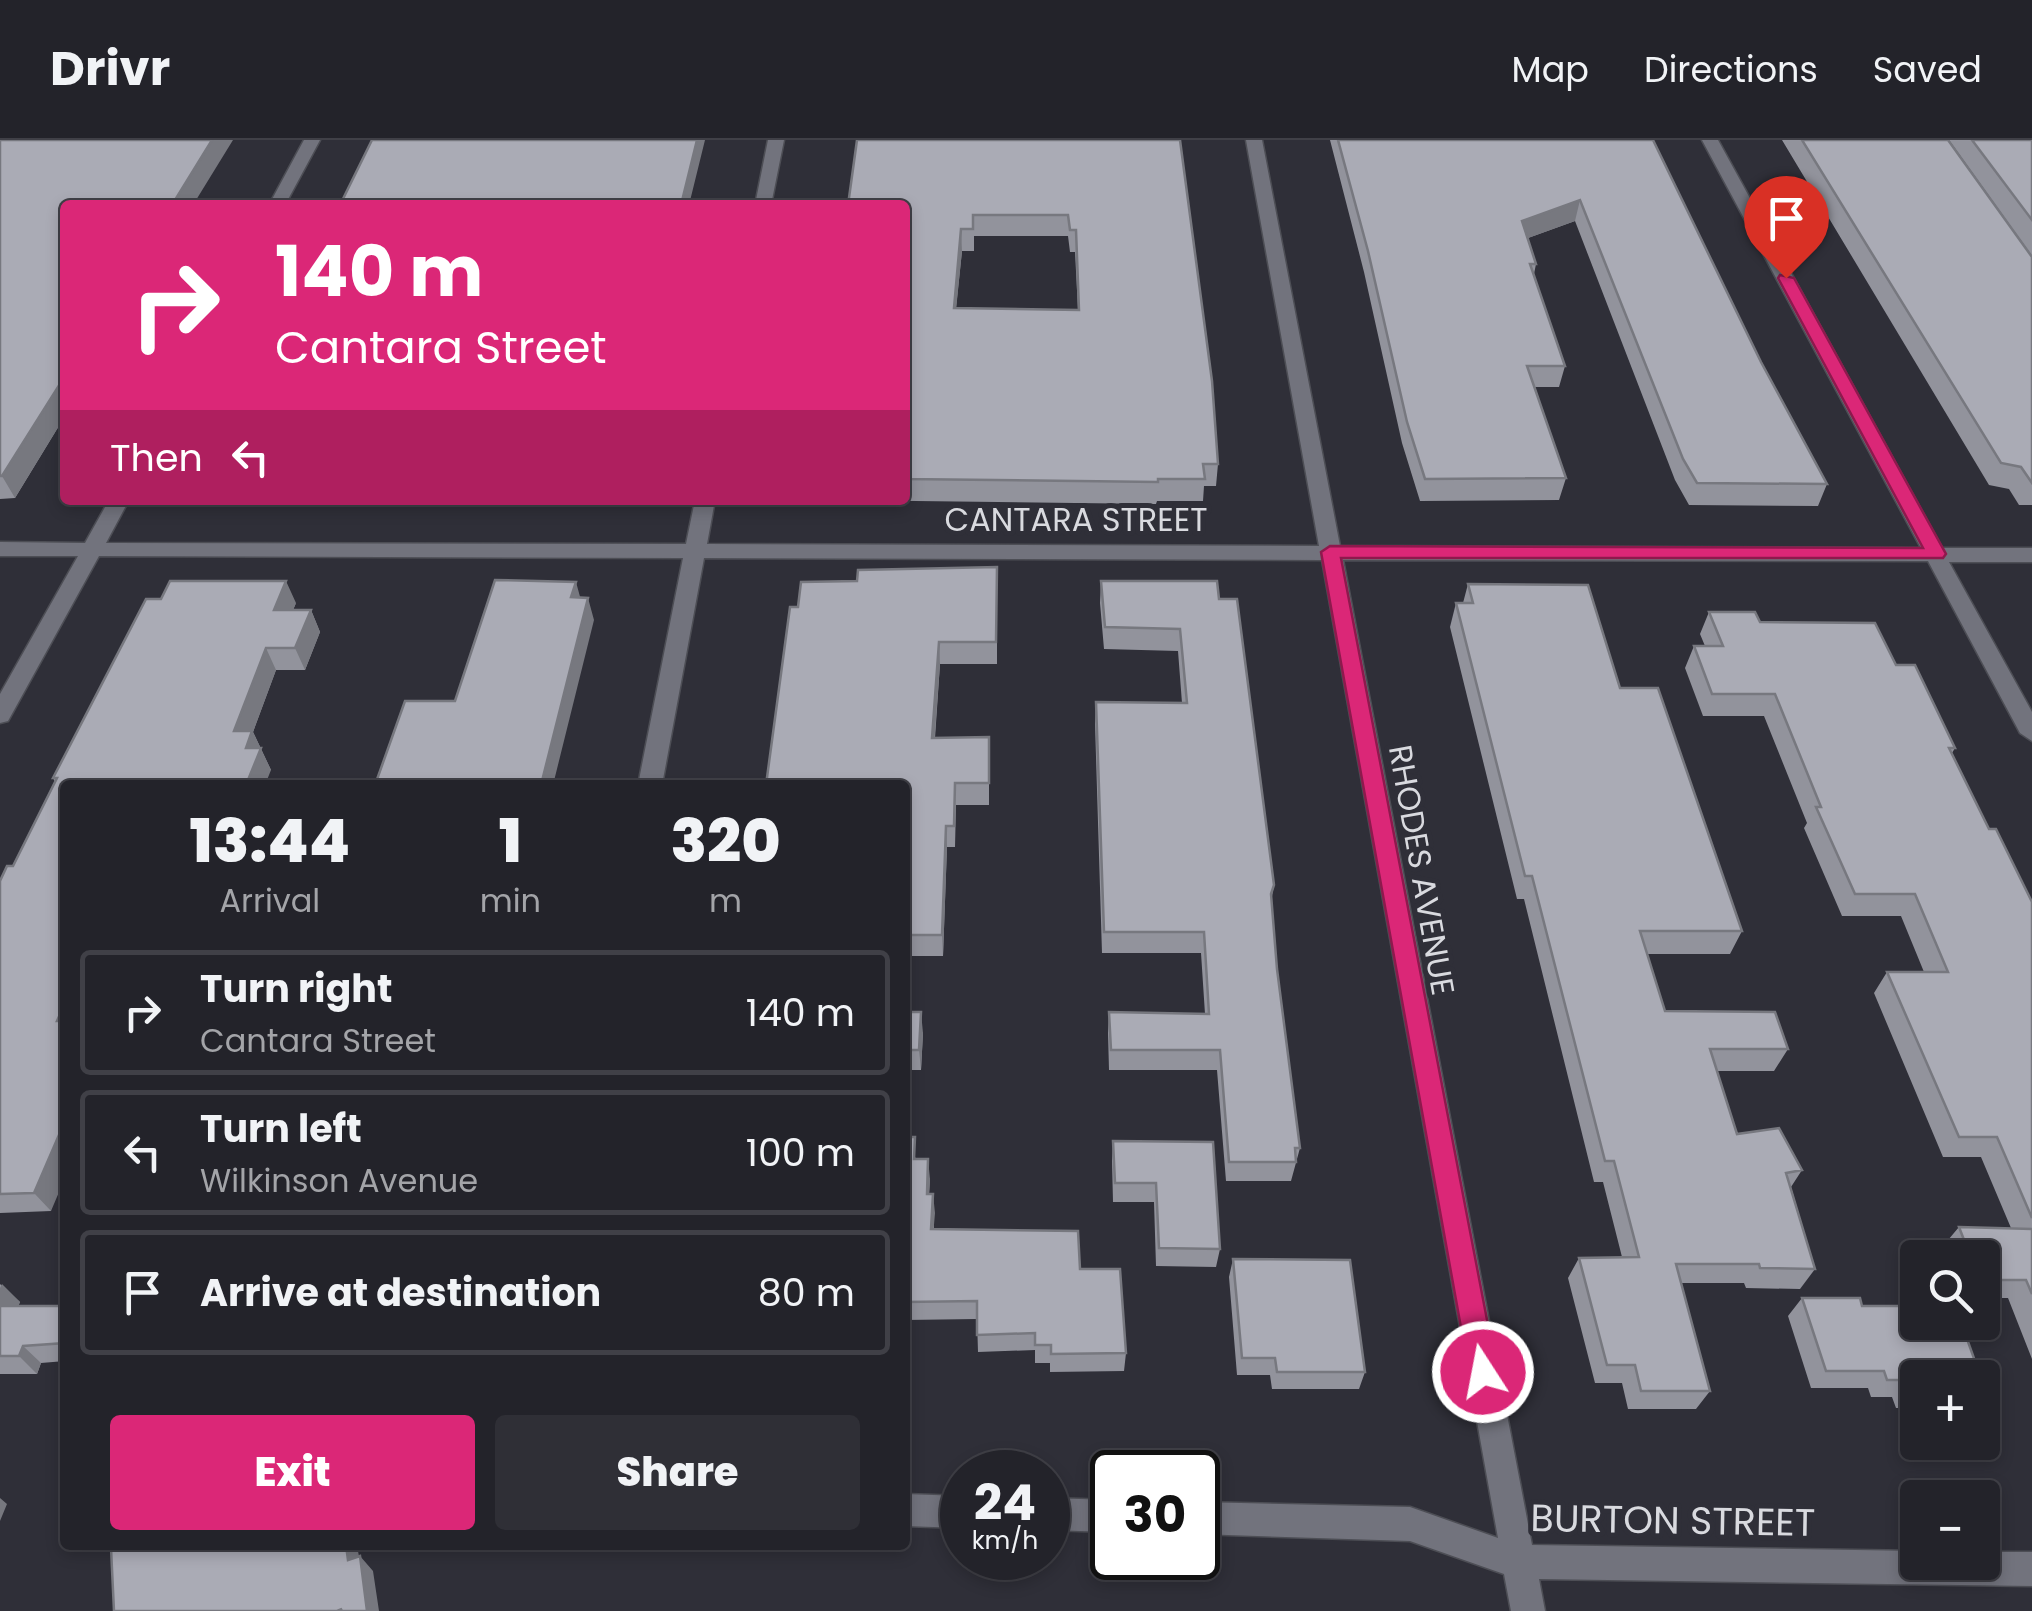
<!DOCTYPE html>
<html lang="en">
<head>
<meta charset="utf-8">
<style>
	:root { --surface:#23232a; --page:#2f2f36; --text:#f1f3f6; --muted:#a3a4a8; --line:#404047; --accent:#db2777 }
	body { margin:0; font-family:Poppins,sans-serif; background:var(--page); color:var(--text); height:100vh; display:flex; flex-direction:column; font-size:38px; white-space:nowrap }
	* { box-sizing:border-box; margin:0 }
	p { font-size:32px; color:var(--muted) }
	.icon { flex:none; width:55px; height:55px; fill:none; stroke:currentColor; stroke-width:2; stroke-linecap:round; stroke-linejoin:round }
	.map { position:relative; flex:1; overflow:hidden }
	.panel { position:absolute; left:60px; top:640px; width:850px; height:770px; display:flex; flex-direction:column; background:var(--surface); border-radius:10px; box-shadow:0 5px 15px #0003,0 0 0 2px var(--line) }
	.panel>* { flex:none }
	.top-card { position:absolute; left:60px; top:60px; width:850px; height:305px; border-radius:10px; box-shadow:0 5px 15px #0003,0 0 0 2px var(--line); background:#db2777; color:#fff; overflow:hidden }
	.buttons { position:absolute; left:1900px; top:1100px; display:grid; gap:20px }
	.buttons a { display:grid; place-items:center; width:100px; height:100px; border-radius:10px; background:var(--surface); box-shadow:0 5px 15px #0003,0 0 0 2px var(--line); font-size:50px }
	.speed { position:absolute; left:940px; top:1310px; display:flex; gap:20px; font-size:50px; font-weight:700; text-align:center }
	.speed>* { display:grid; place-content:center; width:130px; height:130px; border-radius:50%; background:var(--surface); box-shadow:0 5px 15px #0003,0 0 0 2px var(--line); line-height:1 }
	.speed small { font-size:25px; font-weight:400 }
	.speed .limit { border:5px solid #111; border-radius:15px; background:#fff; color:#111 }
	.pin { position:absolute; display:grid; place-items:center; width:85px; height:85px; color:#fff; margin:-102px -42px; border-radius:50% 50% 50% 0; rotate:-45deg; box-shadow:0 0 10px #0007 }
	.pin .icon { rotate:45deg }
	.me { position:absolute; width:110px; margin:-55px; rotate:349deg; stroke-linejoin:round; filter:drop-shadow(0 0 8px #0008) }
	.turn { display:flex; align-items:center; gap:35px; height:210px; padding:0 50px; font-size:45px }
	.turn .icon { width:130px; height:130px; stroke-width:2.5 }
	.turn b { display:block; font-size:70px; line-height:85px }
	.then { display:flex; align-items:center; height:95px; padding:0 50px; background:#0003; gap:20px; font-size:38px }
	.eta { display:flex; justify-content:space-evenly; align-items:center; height:170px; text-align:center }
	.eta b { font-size:60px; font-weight:800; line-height:70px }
	.primary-button { display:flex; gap:20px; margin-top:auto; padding:20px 50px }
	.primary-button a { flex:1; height:115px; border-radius:10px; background:var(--accent); color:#fff; font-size:40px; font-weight:800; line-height:115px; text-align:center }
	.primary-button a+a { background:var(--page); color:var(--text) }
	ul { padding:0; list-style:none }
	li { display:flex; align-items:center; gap:30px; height:125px; margin:0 20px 15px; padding:0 30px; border:5px solid var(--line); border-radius:10px }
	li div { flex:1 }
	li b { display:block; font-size:38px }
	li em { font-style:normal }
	header { display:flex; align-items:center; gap:60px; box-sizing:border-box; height:140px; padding:0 50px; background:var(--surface); border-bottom:2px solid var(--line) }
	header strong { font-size:48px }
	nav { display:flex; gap:55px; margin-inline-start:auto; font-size:35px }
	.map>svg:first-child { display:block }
</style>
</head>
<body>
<header>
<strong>Drivr</strong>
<nav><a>Map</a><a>Directions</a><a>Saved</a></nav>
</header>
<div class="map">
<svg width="2032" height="1471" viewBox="0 0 2032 1471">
	<rect width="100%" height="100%" fill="#2f2f38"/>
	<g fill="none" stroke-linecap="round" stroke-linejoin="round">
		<defs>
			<path id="minor" d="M304,0H320L285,65H269Z
				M768,0H784L771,65H755Z
				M1246,0H1262L1340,406L1921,408L1702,0H1718L1942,408H2032V422H1949L2032,572V601L2020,593L1928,421L1343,420L1532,1405L1918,1411V1422H1982V1412H2032V1446L1539,1439L1545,1471H1511L1504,1434L1410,1401L1198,1394V1362L1410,1367L1498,1398L1322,420L704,418L662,645H638L683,418L99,416L8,581L0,583V554L78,416H0V402L85,403L109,360H129L106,403L686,404L695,360H715L707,404L1319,406Z
				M905,1354L962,1356V1388L905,1386Z
				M1048,1358L1112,1360V1392L1048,1390Z"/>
		</defs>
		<use href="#minor" stroke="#4d4e55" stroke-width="3"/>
		<use href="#minor" fill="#72737d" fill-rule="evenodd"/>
	</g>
	<path fill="#92939c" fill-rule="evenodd" d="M0,0L65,65V276L15,358L0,359Z
		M1180,0L1218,324L1216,346H1204L1203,361H1157L1156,364L833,360H905V65ZM974,96H1068L1070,112H1075L1078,170L956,168L962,111H974Z
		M1330,0H1653L1761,222L1827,344L1818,366L1689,365L1675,340L1575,81L1528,98L1536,124L1534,134L1565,226L1559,247H1535L1566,338L1559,360L1420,361L1402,303L1364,132Z
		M1782,0H1948L2032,117V365H2019L2009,349L1989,345Z
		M1949,0H2032V116Z
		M997,427V524H940L935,598L989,618V665H956L955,707H947L943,816H905V645L798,467L857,441Z
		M1101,441L1219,459L1274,745L1271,762L1277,829L1300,1008L1291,1041H1226L1217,930H1109L1108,893L1109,872L1205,874L1201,813H1102L1095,584L1096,562L1182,563L1178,511L1104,509L1100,463Z
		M1468,444L1620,548L1742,791L1730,814H1647L1665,871L1788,909L1774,931H1717L1737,994L1802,1030L1791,1047L1815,1129L1800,1149L1746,1148L1744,1143H1681L1710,1251L1696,1269H1628L1622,1243H1595L1568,1138L1579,1118L1622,1117L1603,1042H1594L1524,759H1517L1450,487L1456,463H1463Z
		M296,463L293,470H311L320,492L305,530H276L253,592L271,630L65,645L51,1071L0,1073V741L13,726L55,642L53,638Z
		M1709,472L1760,482L1896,525L1955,608L1952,613L1989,689L2032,762V1219L2008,1158H1982V1118H1947L1943,1106L1959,1087L2011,1088L1981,1017H1943L1874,853L1887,832H1924L1901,776H1842L1804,688L1807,683L1764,576H1703L1685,528L1694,506H1705L1700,494Z
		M905,872L923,893L921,930H905Z
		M905,997L916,1019L930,1039L929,1054H933L934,1089L1080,1129L1126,1213L1124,1231L1050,1232V1223H1035V1210L978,1212L977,1179L905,1180Z
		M1113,1001L1220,1109L1216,1127L1156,1126L1154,1062H1113L1112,1021Z
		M1233,1119L1365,1232L1359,1249H1272L1270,1235H1237L1229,1137Z
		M0,1144L20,1162L18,1166H65V1221L41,1223L37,1234H0Z
		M1802,1158L1862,1166L1918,1238V1268H1896L1892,1257H1871L1868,1248H1811L1788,1176Z"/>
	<path fill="#77787f" d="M212,0H233L193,65H172Z
		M697,0H705L689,65H681Z
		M1580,60L1575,81L1517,102L1522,81Z
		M961,89L962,111L954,190V168Z
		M65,236V276L15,358L2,336Z
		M286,441L296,463L284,491L274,470Z
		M576,442L582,464L571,457Z
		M588,458L594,480L553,645H541Z
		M311,470L320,492L305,530L295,508Z
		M939,502L940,524L933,620L932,598Z
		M266,508L276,530L253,592L271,630L265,645H246L234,591Z
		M946,686L947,707L943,816L942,795Z
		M65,863V892L57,881Z
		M921,872L923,893L921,930L919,910Z
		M65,981V1038L51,1071L34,1053Z
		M928,1019L930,1039L928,1073L927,1054Z
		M933,1054L935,1073L932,1108L931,1089Z
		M2,1144L20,1162L11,1184L0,1174V1148Z
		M23,1206L41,1223L37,1234L19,1216Z
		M0,1358L7,1364L0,1381Z
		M346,1405H357L362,1434L348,1420Z
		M360,1416L373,1431L379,1471H367Z"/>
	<path fill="#aaabb5" stroke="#77787f" stroke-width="2.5" fill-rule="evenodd" d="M0,0H212L172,65H65V236L2,336H0Z
		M372,0H697L681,65H340Z
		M857,0H1180L1212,241L1218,324H1203L1205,339H1158V342L905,339V65H848ZM973,75H1068L1070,90H1076L1079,170L954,168L961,89H973Z
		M1338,0H1653L1761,222L1827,344L1697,343L1683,319L1580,60L1522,81L1536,124H1530L1565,226H1527L1566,338L1425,339L1407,282L1368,111Z
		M1802,0H1948L2032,117V343L2021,327L2001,323Z
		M1972,0H2032V80Z
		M997,427L996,502H939L932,598L989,597V643H955L954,686H946L942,795H905V645H766L790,467H798L801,442L857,441L858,430Z
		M495,440L576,442L571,457L588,458L541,645H375L405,561H455Z
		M170,441H286L274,470H311L295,508H266L234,591H252L246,608H261L246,645H65V863L57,881H65V981L34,1053L0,1054V741L7,726H13L57,638H53L146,459H161Z
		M1101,441H1217L1219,459H1237L1274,745L1271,754L1277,829L1300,1008H1295L1296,1022H1229L1220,910H1111L1109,872L1209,874L1204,792H1104L1096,562L1187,563L1180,489L1105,487Z
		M1468,444L1588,445L1620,548H1658L1742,791H1640L1665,871L1775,872L1788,909H1710L1737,994L1779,988L1802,1030L1786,1033L1815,1129L1760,1128L1759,1124H1676L1710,1251H1641L1635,1225H1607L1579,1118L1639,1117L1614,1021H1605L1532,736H1525L1456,463H1473Z
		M1709,472H1755L1760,482L1875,483L1896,525H1915L1955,608H1949L1989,689H1996L2032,762V1078L1997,997H1959L1887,832H1948L1915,754H1855L1816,667H1821L1775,554H1712L1694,506H1723Z
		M905,872H921L919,910H905Z
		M905,997H915L914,1019H928L927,1054H933L931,1089L1078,1091L1080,1129H1120L1126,1213L1051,1214V1205H1035V1193L977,1195V1161L905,1162Z
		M1113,1001L1213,1002L1220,1109L1159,1108L1156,1043H1115Z
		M1959,1087L2032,1089V1154L2026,1140H1982V1118H1971Z
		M1233,1119L1350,1120L1365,1232H1277L1275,1218H1242Z
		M1802,1158H1860L1862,1166H1918V1182H1961L1981,1238H1918V1251H1913L1909,1240H1887L1884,1231H1826Z
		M0,1166H65V1203L23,1206L19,1216H0Z
		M106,1405H346L348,1420L360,1416L367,1471H340L342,1469L337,1471H114L111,1408L107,1409Z"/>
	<path fill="#db2777" stroke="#8e194d" stroke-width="2.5" d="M1780,135L1794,138L1946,414L1943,418H1341L1497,1232L1493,1242L1483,1246L1473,1242L1469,1232L1321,412L1330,406L1923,408L1778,138Z"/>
	<g text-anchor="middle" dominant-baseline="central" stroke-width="10" stroke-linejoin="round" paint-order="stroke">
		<g font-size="32" fill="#d9dadf" stroke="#2f2f38">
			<text x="1076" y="379">CANTARA STREET</text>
			<text transform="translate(1422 730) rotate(80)">RHODES AVENUE</text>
		</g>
		<g font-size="38" fill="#d9dadf" stroke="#2f2f38">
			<text transform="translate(1673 1380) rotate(1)">BURTON STREET</text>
		</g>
	</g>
</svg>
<div class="buttons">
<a><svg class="icon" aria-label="search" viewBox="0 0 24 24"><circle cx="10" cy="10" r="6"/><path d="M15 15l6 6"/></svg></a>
<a>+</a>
<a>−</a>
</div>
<div class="speed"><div>24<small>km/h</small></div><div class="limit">30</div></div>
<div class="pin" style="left:1786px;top:138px;background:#d93025"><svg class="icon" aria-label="arrive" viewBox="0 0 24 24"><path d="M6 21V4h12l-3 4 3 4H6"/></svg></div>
<svg class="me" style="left:1483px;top:1232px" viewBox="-20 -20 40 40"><circle r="17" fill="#db2777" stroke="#fff" stroke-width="3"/><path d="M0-11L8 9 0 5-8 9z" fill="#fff"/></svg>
<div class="top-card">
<div class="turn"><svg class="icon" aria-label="right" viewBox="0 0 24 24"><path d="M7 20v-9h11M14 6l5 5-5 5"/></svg><div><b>140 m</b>Cantara Street</div></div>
<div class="then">Then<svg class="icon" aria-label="left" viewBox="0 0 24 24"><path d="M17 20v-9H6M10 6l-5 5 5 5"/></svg></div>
</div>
<section class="panel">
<div class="eta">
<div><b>13:44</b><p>Arrival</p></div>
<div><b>1</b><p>min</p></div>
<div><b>320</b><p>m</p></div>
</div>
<ul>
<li><svg class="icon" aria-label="right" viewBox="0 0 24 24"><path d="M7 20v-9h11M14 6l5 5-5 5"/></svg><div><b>Turn right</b><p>Cantara Street</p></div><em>140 m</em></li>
<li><svg class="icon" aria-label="left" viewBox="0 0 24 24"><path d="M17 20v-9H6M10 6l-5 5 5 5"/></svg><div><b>Turn left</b><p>Wilkinson Avenue</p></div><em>100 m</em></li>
<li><svg class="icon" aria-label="arrive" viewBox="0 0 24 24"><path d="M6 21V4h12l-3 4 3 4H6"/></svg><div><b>Arrive at destination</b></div><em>80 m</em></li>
</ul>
<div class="primary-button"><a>Exit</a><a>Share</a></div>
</section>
</div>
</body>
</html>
